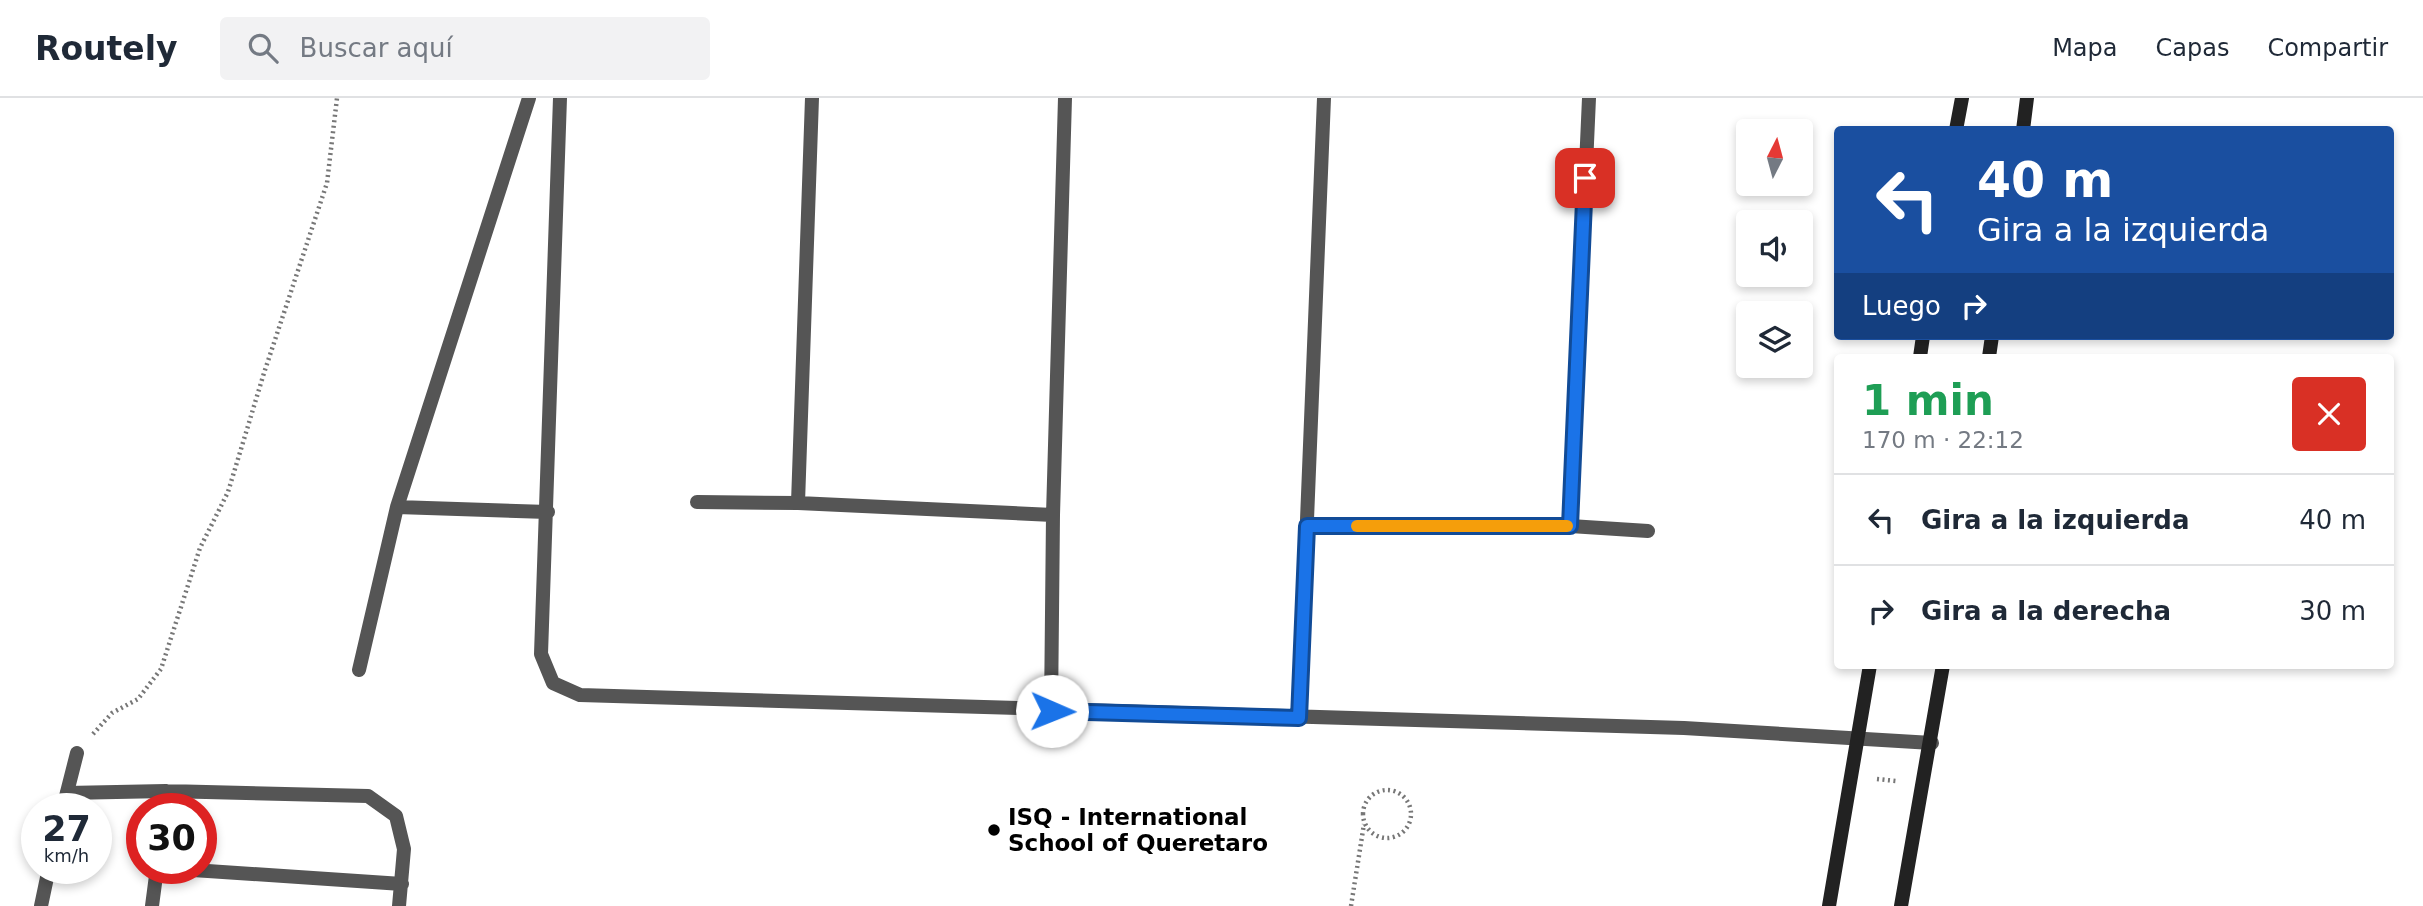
<!DOCTYPE html>
<html lang="es">
<head>
<meta charset="utf-8">
<style>
	:root { --surface:#fff; --page:#f2f2f3; --text:#1f2937; --muted:#747a83; --line:#e0e1e3 }
	body { margin:0; font-family:"DejaVu Sans",sans-serif; background:var(--page); color:var(--text); height:100vh; display:flex; flex-direction:column; font-size:26px; white-space:nowrap }
	* { box-sizing:border-box; margin:0 }
	p { font-size:23px; color:var(--muted) }
	.icon { flex:none; width:38px; height:38px; fill:none; stroke:currentColor; stroke-width:2; stroke-linecap:round; stroke-linejoin:round }
	.map { position:relative; flex:1; overflow:hidden }
	.side { position:absolute; left:1834px; top:256px; width:560px; height:315px; display:flex; flex-direction:column; background:var(--surface); border-radius:7px; box-shadow:0 4px 10px #0003 }
	.side>* { flex:none }
	.top-card { position:absolute; left:1834px; top:28px; width:560px; height:214px; border-radius:7px; box-shadow:0 4px 10px #0003; background:#1a4fa0; color:#fff; overflow:hidden }
	.needle { width:46px; rotate:6deg }
	.tools { position:absolute; left:1736px; top:21px; display:grid; gap:14px }
	.tools a { display:grid; place-items:center; width:77px; height:77px; border-radius:7px; background:var(--surface); box-shadow:0 4px 10px #0003; font-size:35px }
	.speed { position:absolute; left:21px; top:695px; display:flex; gap:14px; font-size:35px; font-weight:700; text-align:center }
	.speed>* { display:grid; place-content:center; width:91px; height:91px; border-radius:50%; background:var(--surface); box-shadow:0 4px 10px #0003; line-height:1 }
	.speed small { font-size:18px; font-weight:400 }
	.speed .limit { border:10px solid #d22; background:#fff; color:#111 }
	.pin { position:absolute; display:grid; place-items:center; width:60px; height:60px; color:#fff; margin:-30px; border-radius:14px; box-shadow:0 4px 10px #0006 }
	.me { position:absolute; width:77px; margin:-38px; rotate:91deg; stroke-linejoin:round; filter:drop-shadow(0 0 5px #0008) }
	.turn { display:flex; align-items:center; gap:24px; height:147px; padding:0 28px; font-size:32px }
	.turn .icon { width:91px; height:91px; stroke-width:2.5 }
	.turn b { display:block; font-size:49px; line-height:60px }
	.then { display:flex; align-items:center; height:66px; padding:0 28px; background:#0003; gap:14px; font-size:26px }
	.round { display:grid; place-items:center; flex:none; width:74px; height:74px; border-radius:7px; background:var(--page) }
	.summary { display:flex; align-items:center; justify-content:space-between; height:119px; padding:0 28px }
	h1 { font-size:42px; font-weight:700; line-height:52px; color:#1e9e55 }
	ul { padding:0; list-style:none }
	li { display:flex; align-items:center; gap:21px; height:91px; padding:0 28px; border-top:2px solid var(--line) }
	li div { flex:1 }
	li b { display:block; font-size:26px }
	li em { font-style:normal }
	header { display:flex; align-items:center; gap:42px; box-sizing:border-box; height:98px; padding:0 35px; background:var(--surface); border-bottom:2px solid var(--line) }
	header strong { font-size:33px }
	nav { display:flex; gap:38px; margin-inline-start:auto; font-size:24px }
	.search { width:490px; height:63px; background:var(--page); display:flex; align-items:center; gap:18px; box-sizing:border-box; padding:0 24px; border-radius:7px; color:var(--muted); font-size:26px }
	.map>svg:first-child { display:block }
</style>
</head>
<body>
<header>
<strong>Routely</strong>
<div class="search"><svg class="icon" aria-label="search" viewBox="0 0 24 24"><circle cx="10" cy="10" r="6"/><path d="M15 15l6 6"/></svg>Buscar aquí</div>
<nav><a>Mapa</a><a>Capas</a><a>Compartir</a></nav>
</header>
<div class="map">
<svg width="2423" height="808" viewBox="0 0 2423 808">
	<rect width="100%" height="100%" fill="#fff"/>
	<g fill="none" stroke-linecap="round" stroke-linejoin="round">
		<path stroke="#777" stroke-width="4.5" stroke-dasharray="2 3.5" stroke-linecap="butt" d="M93,636L112,615L138,601L161,571L200,450L228,394L264,275L327,85L337,0
			M1877,681L1896,683
			M1363 716a24 24 0 1 1 48 0a24 24 0 1 1-48 0Z
			M1351,808L1364,726"/>
		<path stroke="#555" stroke-width="14" d="M67,695L166,693L368,698L396,718L404,751L399,808
			M164,710L166,693
			M163,770L402,786
			M152,808L157,770"/>
		<path stroke="#555" stroke-width="14" d="M560,0L541,556L553,585L580,597L1684,630L1932,645
			M697,404L798,405L1053,417
			M798,405L812,0
			M397,409L548,414
			M1307,428H1570L1648,433
			M1570,428L1589,0
			M359,572L397,409L529,0
			M1051,613L1053,417L1065,0
			M1299,620L1324,0
			M63,710L77,655
			M41,808L49,770"/>
		<path stroke="#222" stroke-width="14" d="M1956,32L1962,0
			M2023,32L2027,0
			M1920,259L1923,238
			M1989,259L1992,238
			M1829,808L1870,567
			M1901,808L1943,567"/>
	</g>
	<g fill="none" stroke-linecap="round" stroke-linejoin="round">
		<defs>
			<path id="route" d="M1052,613L1299,620L1307,428H1570L1585,80"/>
		</defs>
		<use href="#route" stroke="#114b97" stroke-width="18"/>
		<use href="#route" stroke="#1a73e8" stroke-width="12"/>
		<path stroke="#f59e0b" stroke-width="12" d="M1357,428H1567"/>
	</g>
	<circle fill="#000" stroke="#fff" stroke-width="2.5" cx="994" cy="732" r="7"/>
	<g text-anchor="middle" dominant-baseline="central" stroke-width="5" stroke-linejoin="round" paint-order="stroke">
		<g font-size="23" font-weight="bold" fill="#000" stroke="#fff" text-anchor="start">
			<text x="1008" y="719">ISQ - International<tspan x="1008" dy="26">School of Queretaro</tspan></text>
		</g>
	</g>
</svg>
<div class="tools">
<a><svg class="needle" viewBox="-14 -14 28 28"><path d="M0-13l5 13h-10z" fill="#e53935"/><path d="M0 13l5-13h-10z" fill="#747a83"/></svg></a>
<a><svg class="icon" aria-label="sound" viewBox="0 0 24 24"><path d="M4 9h4l5-4v14l-5-4H4zM17 9q2 3 0 6"/></svg></a>
<a><svg class="icon" aria-label="layers" viewBox="0 0 24 24"><path d="M12 4l9 5-9 5-9-5zM3 14l9 5 9-5"/></svg></a>
</div>
<div class="speed"><div>27<small>km/h</small></div><div class="limit">30</div></div>
<div class="pin" style="left:1585px;top:80px;background:#d93025"><svg class="icon" aria-label="arrive" viewBox="0 0 24 24"><path d="M6 21V4h12l-3 4 3 4H6"/></svg></div>
<svg class="me" style="left:1052px;top:613px" viewBox="-20 -20 40 40"><circle r="19" fill="#fff"/><path d="M0-13L10 11 0 6-10 11z" fill="#1a73e8"/></svg>
<div class="top-card">
<div class="turn"><svg class="icon" aria-label="left" viewBox="0 0 24 24"><path d="M17 20v-9H6M10 6l-5 5 5 5"/></svg><div><b>40 m</b>Gira a la izquierda</div></div>
<div class="then">Luego<svg class="icon" aria-label="right" viewBox="0 0 24 24"><path d="M7 20v-9h11M14 6l5 5-5 5"/></svg></div>
</div>
<section class="side">
<div class="summary"><div><h1>1 min</h1><p>170 m · 22:12</p></div><a class="round" style="background:#d93025;color:#fff"><svg class="icon" aria-label="close" viewBox="0 0 24 24"><path d="M6 6l12 12M18 6L6 18"/></svg></a></div>
<ul>
<li><svg class="icon" aria-label="left" viewBox="0 0 24 24"><path d="M17 20v-9H6M10 6l-5 5 5 5"/></svg><div><b>Gira a la izquierda</b></div><em>40 m</em></li>
<li><svg class="icon" aria-label="right" viewBox="0 0 24 24"><path d="M7 20v-9h11M14 6l5 5-5 5"/></svg><div><b>Gira a la derecha</b></div><em>30 m</em></li>
</ul>
</section>
</div>
</body>
</html>
